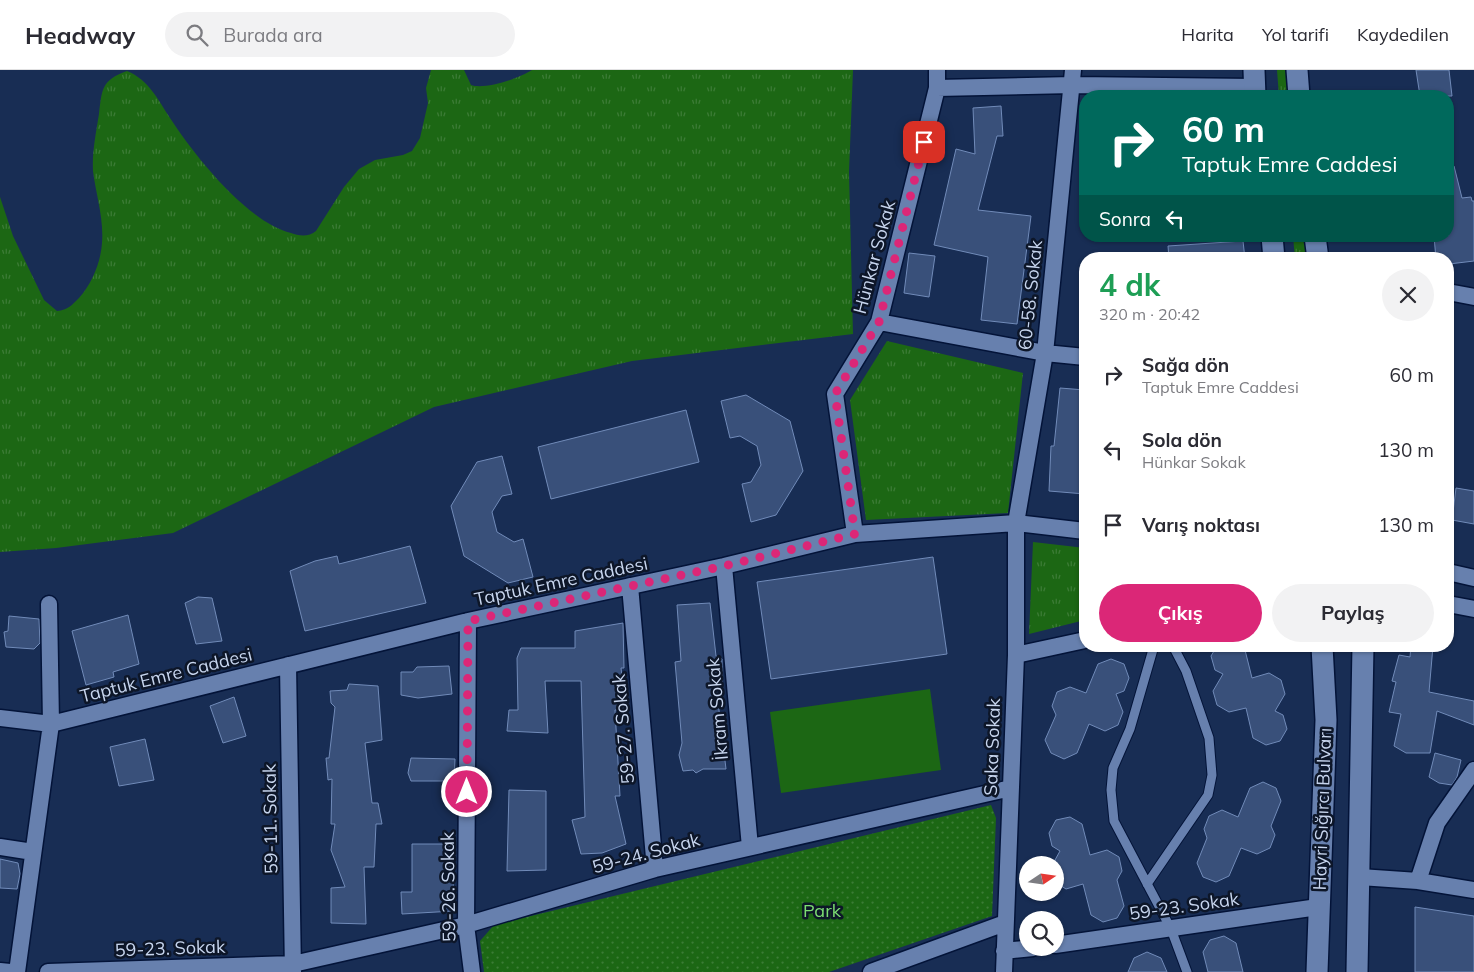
<!DOCTYPE html>
<html lang="tr">
<head>
<meta charset="utf-8">
<style>
	:root { --surface:#fff; --page:#f2f2f3; --text:#2b2b33; --muted:#7c7c81; --line:#e1e1e2; --accent:#db2777 }
	body { margin:0; font-family:Mulish,sans-serif; background:var(--page); color:var(--text); height:100vh; display:flex; flex-direction:column; font-size:19px; white-space:nowrap }
	* { box-sizing:border-box; margin:0 }
	p { font-size:16px; color:var(--muted) }
	.icon { flex:none; width:28px; height:28px; fill:none; stroke:currentColor; stroke-width:2; stroke-linecap:round; stroke-linejoin:round }
	.map { position:relative; flex:1; overflow:hidden }
	.details { position:absolute; left:1079px; top:182px; width:375px; height:400px; display:flex; flex-direction:column; background:var(--surface); border-radius:20px; box-shadow:0 1px 4px #0004 }
	.details>* { flex:none }
	.guide { position:absolute; left:1079px; top:20px; width:375px; height:152px; border-radius:20px; box-shadow:0 1px 4px #0004; background:#00695c; color:#fff; overflow:hidden }
	.needle { width:32px; rotate:77deg }
	.buttons { position:absolute; left:1019px; top:786px; display:grid; gap:10px }
	.buttons a { display:grid; place-items:center; width:45px; height:45px; border-radius:50%; background:var(--surface); box-shadow:0 1px 4px #0004; font-size:25px }
	.pin { position:absolute; display:grid; place-items:center; width:42px; height:42px; color:#fff; margin:-21px; border-radius:10px; box-shadow:0 2px 8px #0006 }
	.me { position:absolute; width:55px; margin:-28px; rotate:0deg; stroke-linejoin:round; filter:drop-shadow(0 0 4px #0008) }
	.turn { display:flex; align-items:center; gap:18px; height:105px; padding:0 20px; font-size:22px }
	.turn .icon { width:65px; height:65px; stroke-width:2.5 }
	.turn b { display:block; font-size:35px; line-height:42px }
	.then { display:flex; align-items:center; height:48px; padding:0 20px; background:#0003; gap:10px; font-size:19px }
	.round { display:grid; place-items:center; flex:none; width:52px; height:52px; border-radius:26px; background:var(--page) }
	.overview { display:flex; align-items:center; justify-content:space-between; height:85px; padding:0 20px }
	h1 { font-size:30px; font-weight:700; line-height:38px; color:#1e9e55 }
	.button { display:flex; gap:10px; margin-top:auto; padding:10px 20px }
	.button a { flex:1; height:58px; border-radius:30px; background:var(--accent); color:#fff; font-size:20px; font-weight:700; line-height:58px; text-align:center }
	.button a+a { background:var(--page); color:var(--text) }
	ul { padding:0; list-style:none }
	li { display:flex; align-items:center; gap:15px; height:75px; padding:0 20px }
	li div { flex:1 }
	li b { display:block; font-size:19px }
	li em { font-style:normal }
	header { display:flex; align-items:center; gap:30px; box-sizing:border-box; height:70px; padding:0 25px; background:var(--surface); border-bottom:1px solid var(--line) }
	header strong { font-size:24px }
	nav { display:flex; gap:28px; margin-inline-start:auto; font-size:18px }
	.search { width:350px; height:45px; background:var(--page); display:flex; align-items:center; gap:12px; box-sizing:border-box; padding:0 18px; border-radius:28px; color:var(--muted); font-size:19px }
	.map>svg:first-child { display:block }
</style>
</head>
<body>
<header>
<strong>Headway</strong>
<div class="search"><svg class="icon" aria-label="search" viewBox="0 0 24 24"><circle cx="10" cy="10" r="6"/><path d="M15 15l6 6"/></svg>Burada ara</div>
<nav><a>Harita</a><a>Yol tarifi</a><a>Kaydedilen</a></nav>
</header>
<div class="map">
<svg width="1474" height="902" viewBox="0 0 1474 902">
	<defs>
		<pattern id="grass-tufts" width="24" height="20" patternUnits="userSpaceOnUse" patternTransform="scale(1.25)"><rect width="24" height="20" fill="#1c6714"/><path d="M3 7l-1-3M5 7V3M7 7l1-3M15 17l-1-3M17 17v-4M19 17l1-3" fill="none" stroke="#3c7c36"/></pattern>
		<pattern id="park-dots" width="8" height="8" patternUnits="userSpaceOnUse" patternTransform="scale(1.25)"><rect width="8" height="8" fill="#1c6714"/><path d="M2 2h.1M6 6h.1" fill="none" stroke="#3c7c36" stroke-width="1.8" stroke-linecap="round"/></pattern>
	</defs>
	<rect width="100%" height="100%" fill="#182d54"/>
	<path fill="url(#grass-tufts)" d="M431,0H464L471,15C485,20 520,8 532,0H853L849,102L853,264L632,291L434,337L173,463L56,478L0,482V127L13,166L44,230L57,241C68,240 72,235 79,228C92,214 101,191 102,173C104,148 96,125 93,101C92,82 96,63 99,44C102,20 101,10 127,1C149,10 158,30 170,48C194,85 247,152 291,163C299,166 309,167 316,161L344,117L359,99L375,90L403,85L412,81L420,68L428,33L426,18Z
		M1277,0H1287L1288,26H1279Z
		M1293,166H1304L1307,189H1295Z
		M887,271L1023,303L1008,443L866,450L850,330Z
		M1033,472L1085,478V550L1029,564Z"/>
	<path fill="url(#park-dots)" d="M991,735L996,748L992,846L829,902H484L480,871L494,855Z"/>
	<path fill="#1c6714" d="M930,619L941,700L781,723L770,642Z"/>
	<path fill="#39507a" stroke="#718bb9" d="M1416,0H1449L1452,26H1420Z
		M1001,36L1003,66H997L978,140L1031,146L1017,254L981,250L988,187L934,175L956,79L975,84L973,38Z
		M1448,96H1454L1462,128L1471,127L1472,131H1474V191L1449,194L1448,189H1436L1434,166H1448Z
		M1243,171L1245,189H1169L1168,176Z
		M909,183L935,186L929,227L904,223Z
		M1060,318L1085,320V424L1049,421L1051,376H1054Z
		M746,325L790,351L803,401L776,445L751,452L742,414L751,412L761,395L757,376L740,366L730,368L721,331Z
		M686,340L699,392L551,429L538,377Z
		M502,386L512,424L502,426L492,442L497,462L514,472L523,469L533,507L508,513L464,486L451,436L477,392Z
		M1456,418L1474,421V454L1452,450Z
		M410,476L426,533L305,561L290,501L315,491L337,486L339,494Z
		M933,487L947,584L771,609L757,512Z
		M198,527L212,528L222,571L196,574L185,533Z
		M710,533L716,586L722,589V615H716L726,699H703L696,703L693,700L683,701L679,685L682,673L675,592L681,591L677,535Z
		M128,545L139,594L113,602L114,607L86,615L72,561Z
		M9,546L39,549L40,573L34,579L6,577L4,562L8,561Z
		M623,553L624,598H621L626,640H615L620,726H615L626,774L602,783L581,784L572,750L585,747L581,611H545L548,663L507,661L509,640H518L517,588L521,578H575V561Z
		M1217,576H1244L1252,608L1269,603L1281,610L1285,624L1275,641L1283,645L1287,659L1280,671L1266,675L1253,668L1246,638L1229,642L1217,635L1213,621L1223,604L1215,600L1211,586Z
		M1411,576H1433L1429,622L1474,631V655L1437,641L1430,683H1406L1394,676L1401,644L1389,642L1396,612L1392,611L1399,585L1410,587Z
		M1111,589L1124,594L1129,608L1124,621L1116,624L1123,642L1118,655L1105,661L1089,654L1077,683L1064,689L1051,683L1045,670L1056,645L1052,636L1057,622L1070,617L1086,623L1098,594Z
		M449,596L452,624L418,628L401,625V602H413L417,597Z
		M349,614L378,616L382,670L365,673L372,733H378L382,754H376L374,797H364L366,854L331,853V818L345,817L331,780L335,754H331L332,709L328,710L326,688H329L335,637L331,633L330,621L347,620Z
		M234,627L246,666L223,673L210,636Z
		M145,669L154,710L119,716L110,677Z
		M1435,683L1461,690L1457,707L1452,715L1439,713L1429,707Z
		M411,688L455,689L454,711H411L408,703Z
		M1263,712L1276,718L1281,731L1271,756L1275,765L1270,778L1257,784L1241,778L1229,806L1216,812L1203,807L1197,793L1207,768L1204,759L1209,746L1222,740L1238,747L1250,718Z
		M509,720L546,721V800L507,801Z
		M1070,747L1082,754L1090,785L1107,780L1119,787L1122,801L1117,810L1124,836L1117,848L1103,852L1091,845L1083,814L1066,819L1055,812V790L1060,781L1052,776L1049,763L1056,750Z
		M412,774H452L454,841L402,844L401,822H412Z
		M0,789L18,793L20,804L17,819L0,818Z
		M1415,837L1474,846V902H1415Z
		M1224,866L1236,873L1243,902H1208L1203,882L1210,870Z
		M1147,882L1161,888L1167,902H1128L1134,888Z"/>
	<g fill="none" stroke-linecap="round" stroke-linejoin="round">
		<defs>
			<path id="service" d="M1154,576L1130,659L1113,698L1111,720L1114,751L1171,859L1187,902
				M1147,814L1208,725L1212,705L1209,668L1186,601L1173,576"/>
			<path id="minor" d="M937,18L1073,15L1254,17
				M1448,222L1474,227
				M879,252L1045,283L1085,287
				M855,464L835,324L879,252L937,18V0
				M724,496L750,777
				M1448,502L1474,508
				M630,516L655,799
				M1448,534L1474,539
				M468,551L466,855L472,902
				M1016,585L1085,570
				M288,595L293,902
				M0,648L51,654L468,551L724,496L855,464L1016,453L1085,461
				M0,777L33,782
				M1360,807L1418,811L1474,820
				M1418,811L1437,753L1474,700
				M1055,875L1318,837
				M1004,881L1033,878
				M0,901L10,902
				M17,902L51,654L49,534
				M48,902L293,894L466,855L655,799L1011,718
				M871,902L1005,853
				M1004,902L1016,585V453L1045,283L1073,0"/>
			<path id="tertiary" d="M1254,0L1255,26
				M1297,0L1299,26
				M1272,166L1274,189
				M1315,166L1318,189
				M1317,902L1326,650L1322,576
				M1357,902L1363,576"/>
		</defs>
		<use href="#service" stroke="#031338" stroke-width="11"/>
		<use href="#minor" stroke="#031338" stroke-width="19"/>
		<use href="#tertiary" stroke="#031338" stroke-width="24"/>
		<use href="#service" stroke="#6780ae" stroke-width="9"/>
		<use href="#minor" stroke="#6780ae" stroke-width="16"/>
		<use href="#tertiary" stroke="#6780ae" stroke-width="21"/>
	</g>
	<g fill="none" stroke-linecap="round" stroke-linejoin="round">
		<path stroke="#db2777" stroke-width="9" stroke-dasharray="0 16.2" d="M467,722L468,551L724,496L855,464L835,324L879,252L924,72"/>
	</g>
	<g text-anchor="middle" dominant-baseline="central" stroke-width="5" stroke-linejoin="round" paint-order="stroke">
		<g font-size="18" fill="#c7d5ee" stroke="#0d1628">
			<text transform="translate(874 187) rotate(-75)">Hünkar Sokak</text>
			<text transform="translate(1030 225) rotate(-84)">60-58. Sokak</text>
			<text transform="translate(561 511) rotate(-12)">Taptuk Emre Caddesi</text>
			<text transform="translate(166 605) rotate(-14)">Taptuk Emre Caddesi</text>
			<text transform="translate(717 639) rotate(-95)">İkram Sokak</text>
			<text transform="translate(623 659) rotate(-95)">59-27. Sokak</text>
			<text transform="translate(992 677) rotate(-88)">Saka Sokak</text>
			<text transform="translate(1322 739) rotate(-88)">Hayri Sığırcı Bulvarı</text>
			<text transform="translate(270 749) rotate(-91)">59-11. Sokak</text>
			<text transform="translate(646 783) rotate(-15)">59-24. Sokak</text>
			<text transform="translate(448 817) rotate(-91)">59-26. Sokak</text>
			<text transform="translate(1184 836) rotate(-8)">59-23. Sokak</text>
			<text transform="translate(170 878) rotate(-2)">59-23. Sokak</text>
		</g>
		<g font-size="18" fill="#7dde72" stroke="#0d1628">
			<text x="822" y="840">Park</text>
		</g>
	</g>
</svg>
<div class="buttons">
<a><svg class="needle" viewBox="-14 -14 28 28"><path d="M0-13l5 13h-10z" fill="#e53935"/><path d="M0 13l5-13h-10z" fill="#7c7c81"/></svg></a>
<a><svg class="icon" aria-label="search" viewBox="0 0 24 24"><circle cx="10" cy="10" r="6"/><path d="M15 15l6 6"/></svg></a>
</div>
<div class="pin" style="left:924px;top:72px;background:#d93025"><svg class="icon" aria-label="arrive" viewBox="0 0 24 24"><path d="M6 21V4h12l-3 4 3 4H6"/></svg></div>
<svg class="me" style="left:467px;top:722px" viewBox="-20 -20 40 40"><circle r="17" fill="#db2777" stroke="#fff" stroke-width="3"/><path d="M0-11L8 9 0 5-8 9z" fill="#fff"/></svg>
<div class="guide">
<div class="turn"><svg class="icon" aria-label="right" viewBox="0 0 24 24"><path d="M7 20v-9h11M14 6l5 5-5 5"/></svg><div><b>60 m</b>Taptuk Emre Caddesi</div></div>
<div class="then">Sonra<svg class="icon" aria-label="left" viewBox="0 0 24 24"><path d="M17 20v-9H6M10 6l-5 5 5 5"/></svg></div>
</div>
<section class="details">
<div class="overview"><div><h1>4 dk</h1><p>320 m · 20:42</p></div><a class="round"><svg class="icon" aria-label="close" viewBox="0 0 24 24"><path d="M6 6l12 12M18 6L6 18"/></svg></a></div>
<ul>
<li><svg class="icon" aria-label="right" viewBox="0 0 24 24"><path d="M7 20v-9h11M14 6l5 5-5 5"/></svg><div><b>Sağa dön</b><p>Taptuk Emre Caddesi</p></div><em>60 m</em></li>
<li><svg class="icon" aria-label="left" viewBox="0 0 24 24"><path d="M17 20v-9H6M10 6l-5 5 5 5"/></svg><div><b>Sola dön</b><p>Hünkar Sokak</p></div><em>130 m</em></li>
<li><svg class="icon" aria-label="arrive" viewBox="0 0 24 24"><path d="M6 21V4h12l-3 4 3 4H6"/></svg><div><b>Varış noktası</b></div><em>130 m</em></li>
</ul>
<div class="button"><a>Çıkış</a><a>Paylaş</a></div>
</section>
</div>
</body>
</html>
